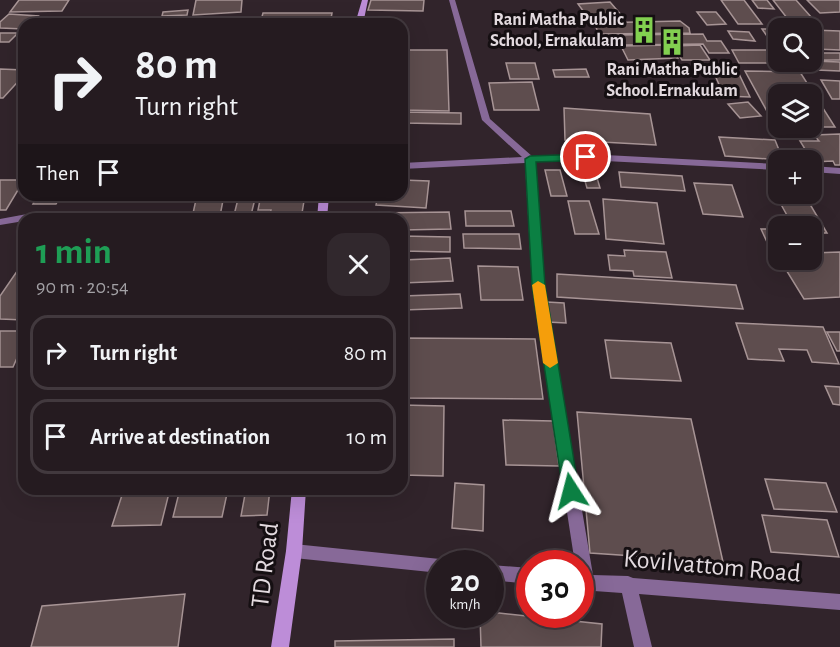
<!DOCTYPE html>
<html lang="en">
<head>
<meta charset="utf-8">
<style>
	:root { --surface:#251b20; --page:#31282d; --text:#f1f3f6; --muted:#a3a1a5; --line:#42393e }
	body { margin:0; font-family:"Alegreya Sans",sans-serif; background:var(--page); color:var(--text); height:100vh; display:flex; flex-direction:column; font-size:22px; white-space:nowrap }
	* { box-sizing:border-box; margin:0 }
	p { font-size:20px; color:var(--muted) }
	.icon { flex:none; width:33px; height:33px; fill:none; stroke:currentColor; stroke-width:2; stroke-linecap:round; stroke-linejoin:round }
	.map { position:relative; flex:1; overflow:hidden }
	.panel { position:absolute; left:18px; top:213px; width:390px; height:282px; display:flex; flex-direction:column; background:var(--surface); border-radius:18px; box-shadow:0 6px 24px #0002,0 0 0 2px var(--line) }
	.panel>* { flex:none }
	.guide { position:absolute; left:18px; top:18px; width:390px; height:183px; border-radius:18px; box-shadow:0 6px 24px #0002,0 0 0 2px var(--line); background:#251b20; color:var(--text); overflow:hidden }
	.tools { position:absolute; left:768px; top:18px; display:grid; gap:12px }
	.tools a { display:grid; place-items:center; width:54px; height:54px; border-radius:12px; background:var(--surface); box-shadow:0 6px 24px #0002,0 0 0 2px var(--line); font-size:30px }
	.speed { position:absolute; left:426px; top:550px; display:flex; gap:12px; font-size:30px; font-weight:700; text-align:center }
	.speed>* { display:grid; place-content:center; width:78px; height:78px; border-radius:50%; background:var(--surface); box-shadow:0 6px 24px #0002,0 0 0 2px var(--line); line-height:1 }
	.speed small { font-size:15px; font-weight:400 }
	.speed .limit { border:9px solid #d22; background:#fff; color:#111 }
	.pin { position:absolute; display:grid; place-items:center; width:51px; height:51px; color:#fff; margin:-26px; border:3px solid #fff; border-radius:50%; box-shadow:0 2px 6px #0007 }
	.me { position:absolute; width:66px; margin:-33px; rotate:351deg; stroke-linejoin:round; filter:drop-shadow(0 0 4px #0008) }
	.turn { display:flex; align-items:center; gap:21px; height:126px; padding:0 18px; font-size:27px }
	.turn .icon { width:78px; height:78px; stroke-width:2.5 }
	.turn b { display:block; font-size:42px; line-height:51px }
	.then { display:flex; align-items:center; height:57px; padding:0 18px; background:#0003; gap:12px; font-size:22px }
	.round { display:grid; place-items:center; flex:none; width:63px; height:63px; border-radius:18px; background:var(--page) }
	.head { display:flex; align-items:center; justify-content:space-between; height:102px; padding:0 18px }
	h1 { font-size:36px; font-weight:700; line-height:45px; color:#1e9e55 }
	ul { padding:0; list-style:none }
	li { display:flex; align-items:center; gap:18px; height:75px; margin:0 12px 9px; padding:0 6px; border:3px solid var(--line); border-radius:18px }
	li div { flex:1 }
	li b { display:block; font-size:22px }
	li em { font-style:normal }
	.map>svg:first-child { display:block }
</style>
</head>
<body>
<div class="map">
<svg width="840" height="647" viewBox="0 0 840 647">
	<rect width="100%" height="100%" fill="#31242b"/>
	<path fill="#5e4d4e" stroke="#a79495" stroke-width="1.5" d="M19,0H69L62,11L10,12Z
		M196,0H242L241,12L193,15Z
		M371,0H424L423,11L368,10Z
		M721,0H744L762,24H738Z
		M752,0H767L774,9L758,8Z
		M773,0H796L820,27H794Z
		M807,0H840V12L820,13Z
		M610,2L622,16L589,19L578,4Z
		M188,10L187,15L162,16L163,12Z
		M697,12H716L726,24L707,25Z
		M263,13H332L330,24H260Z
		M9,14L38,16L29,24H24V29L0,28V22Z
		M680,21L689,28L690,33L599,34L594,23Z
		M762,29H778V52Z
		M812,30L840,31V50L815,49L812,44Z
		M728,31L749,32L755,41L733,39Z
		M0,33H18L9,42H0Z
		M703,34L707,41H721L729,53H709L703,44L625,45L616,35Z
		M671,45L678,58L628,60L621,46Z
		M700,45L710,60H682L673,46Z
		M402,50H447L449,111L402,110Z
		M732,50H772L780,63H739Z
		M812,51L813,53H840V60H812Z
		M812,61L840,62V71L816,70Z
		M506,63H535L539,79H510Z
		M0,69L24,70V75L3,98H0Z
		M586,69L589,77H555L553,70Z
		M745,71L800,72L835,127H812V94H778V126H775Z
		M714,73L739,74L750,97L724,96Z
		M821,80L840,81V99H832Z
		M532,82L539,110H494L489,83Z
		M748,102L761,116L740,118L728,104Z
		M564,108L650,114L656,145L565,140Z
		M402,112L461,113V124L402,123Z
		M840,134V165H835L833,161L813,162L800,141H819L814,135Z
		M719,137L775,140L783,160L725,156Z
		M580,164H593L600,188H587Z
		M545,170H560L567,196H551Z
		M619,172L682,176L685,191L621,187Z
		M0,180H24L6,210H0Z
		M402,180L429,181L426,208L376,205L378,195H402Z
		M694,183L732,185L743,217L703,214Z
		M773,190H778V194H804L827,233H812V226H793Z
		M38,195H61L56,204H33Z
		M197,195H224L220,216L192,218Z
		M239,195H256L250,219H233Z
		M261,195H305L301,219H269L271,210H258Z
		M603,199L657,203L664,244L606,239Z
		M568,201H589L599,234H575Z
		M465,211H511L514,226H466Z
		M449,212L451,229L402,230V219H371V213Z
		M761,229H778V242H767Z
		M463,234H519L521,249L464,248Z
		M402,236L450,237V252L402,251Z
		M624,250L666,252L672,278L634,276L633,271L610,270L608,255L625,256Z
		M840,252V297L804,299L780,260H812V253Z
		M450,258L453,281L402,283V260Z
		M22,264H24V320L0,319V296Z
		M478,266L518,267L523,300H481Z
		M557,274L736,285L743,309L557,297Z
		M460,294L462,308L402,310V296Z
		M547,302L564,303L566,323L547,322Z
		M736,323L823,327L839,364L812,362L807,350L779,349L784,361L748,359Z
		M0,331H24V342L13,367H0Z
		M827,332H840V351H837Z
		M402,338L535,339L543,399L402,398Z
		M605,340L671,343L681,381L611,378Z
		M825,386L840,387V405L833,404Z
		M402,405L444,406L443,476L402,475Z
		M577,412L691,419L723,562L590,553Z
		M503,420L553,421L559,466L506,465Z
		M765,479L826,483L837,512L774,509Z
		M455,483L484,485L483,531L452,528Z
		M124,489H170L161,525L112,526Z
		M180,489H228L222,517H173Z
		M246,489H270L267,515L241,516Z
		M762,515L827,520L839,557L771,552Z
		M185,594L178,647H31L42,606Z
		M490,612L602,624L601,647H481L480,615H490Z
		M454,639V647H335V641Z"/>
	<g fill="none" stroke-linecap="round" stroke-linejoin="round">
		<path fill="#876998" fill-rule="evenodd" d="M449,0H455L490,119L533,157L586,154L778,164V170L586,160L535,162L544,286L593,575L628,576L633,578L840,594V610L639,594L652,647H634L622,593L580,590V564H575L532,286L525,163L402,169V163L522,157L482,120Z
			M812,166L840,168V174L812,172Z
			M27,214L67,216L72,219H24V221L0,225V219Z
			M294,544L440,559L446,561L447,564H440V573L294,558L289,556L286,551L289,546Z
			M490,565L530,568V584L490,580Z"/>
		<path fill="#bd8dd8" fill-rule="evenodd" d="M362,0H368L363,24H355Z
			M319,195H329L327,219H317Z
			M292,489H306L302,551L289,647H271L286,551Z"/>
	</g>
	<path fill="#0b8043" stroke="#07532c" stroke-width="1.5" d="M586,154L592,157L590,160L536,162L545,285L579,491L577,496L571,498L565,496L563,491L532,285L525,159L530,156Z"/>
	<path fill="#f59e0b" d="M538,281L545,285L558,363L550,368L543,363L532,285Z"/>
	<defs>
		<symbol id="building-bare" viewBox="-9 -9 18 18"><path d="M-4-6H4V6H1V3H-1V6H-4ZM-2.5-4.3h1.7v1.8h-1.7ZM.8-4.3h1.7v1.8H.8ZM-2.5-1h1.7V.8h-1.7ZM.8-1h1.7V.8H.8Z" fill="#82d050" stroke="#150f12" stroke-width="2.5" paint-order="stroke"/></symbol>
	</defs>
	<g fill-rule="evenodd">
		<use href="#building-bare" x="625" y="11" width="38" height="38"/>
		<use href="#building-bare" x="653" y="23" width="38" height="38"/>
	</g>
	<g text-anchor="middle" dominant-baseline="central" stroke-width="6" stroke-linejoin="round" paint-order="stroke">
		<g font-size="18" font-weight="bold" fill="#e3dadf" stroke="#150f12" text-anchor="end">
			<text x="624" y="20">Rani Matha Public<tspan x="624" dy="21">School, Ernakulam</tspan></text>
			<text x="672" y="70" text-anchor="middle">Rani Matha Public<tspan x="672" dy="21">School.Ernakulam</tspan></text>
		</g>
		<g font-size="26" fill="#e3dadf" stroke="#150f12">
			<text transform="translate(265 565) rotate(-83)">TD Road</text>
			<text transform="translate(712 566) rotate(5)">Kovilvattom Road</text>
		</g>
	</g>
</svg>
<div class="tools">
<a><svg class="icon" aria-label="search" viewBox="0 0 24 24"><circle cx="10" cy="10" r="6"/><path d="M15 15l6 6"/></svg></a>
<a><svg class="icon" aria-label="layers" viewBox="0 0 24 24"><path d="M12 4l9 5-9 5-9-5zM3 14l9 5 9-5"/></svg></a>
<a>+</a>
<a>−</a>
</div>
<div class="speed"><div>20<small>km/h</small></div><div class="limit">30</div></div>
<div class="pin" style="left:586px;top:157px;background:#d93025"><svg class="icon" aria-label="arrive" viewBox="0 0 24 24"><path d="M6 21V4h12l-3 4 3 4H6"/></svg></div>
<svg class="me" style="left:571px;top:491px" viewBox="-20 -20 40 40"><path d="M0-17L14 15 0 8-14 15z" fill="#0b8043" stroke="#fff" stroke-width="4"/></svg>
<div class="guide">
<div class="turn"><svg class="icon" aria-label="right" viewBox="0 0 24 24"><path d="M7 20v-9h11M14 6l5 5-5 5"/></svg><div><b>80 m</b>Turn right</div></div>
<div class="then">Then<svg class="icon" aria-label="arrive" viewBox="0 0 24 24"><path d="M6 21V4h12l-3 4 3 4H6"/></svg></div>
</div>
<section class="panel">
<div class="head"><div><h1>1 min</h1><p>90 m · 20:54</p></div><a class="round"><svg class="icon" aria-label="close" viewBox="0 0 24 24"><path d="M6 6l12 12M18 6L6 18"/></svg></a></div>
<ul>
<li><svg class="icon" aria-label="right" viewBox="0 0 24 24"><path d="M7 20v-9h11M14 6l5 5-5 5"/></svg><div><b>Turn right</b></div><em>80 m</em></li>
<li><svg class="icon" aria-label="arrive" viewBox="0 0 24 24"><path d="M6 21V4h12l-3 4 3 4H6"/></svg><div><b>Arrive at destination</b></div><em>10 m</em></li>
</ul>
</section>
</div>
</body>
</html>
